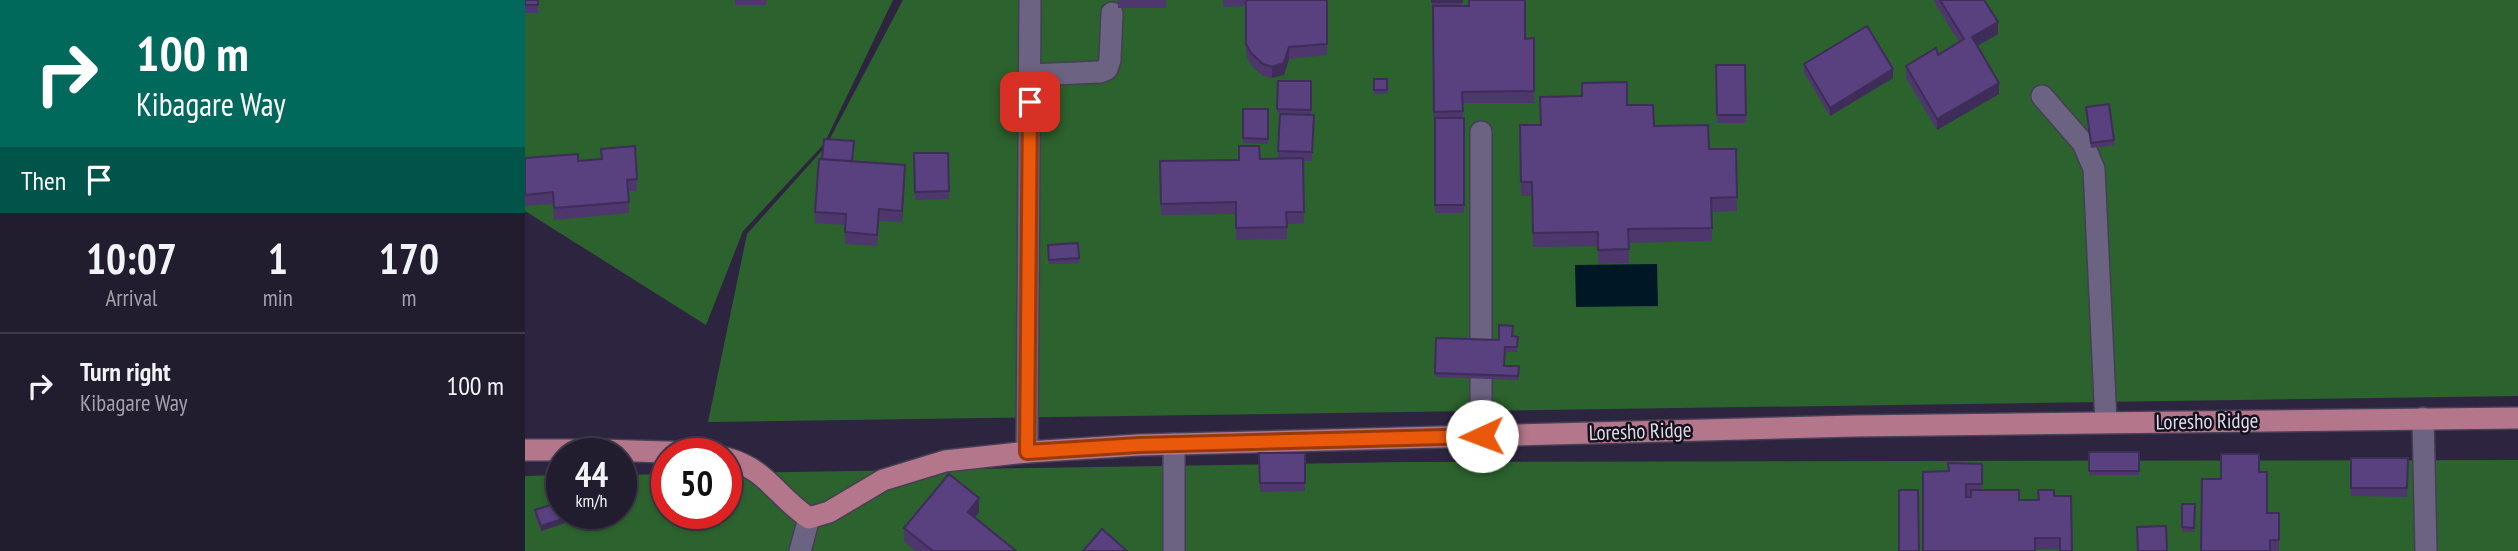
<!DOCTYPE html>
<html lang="en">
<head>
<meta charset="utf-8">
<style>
	:root { --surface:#221c2f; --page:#2a2537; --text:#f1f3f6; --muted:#a2a1aa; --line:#3f3a4b }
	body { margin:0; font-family:"PT Sans Narrow",sans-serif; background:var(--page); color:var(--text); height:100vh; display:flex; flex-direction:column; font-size:26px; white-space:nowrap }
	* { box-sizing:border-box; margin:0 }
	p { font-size:23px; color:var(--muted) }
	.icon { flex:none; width:38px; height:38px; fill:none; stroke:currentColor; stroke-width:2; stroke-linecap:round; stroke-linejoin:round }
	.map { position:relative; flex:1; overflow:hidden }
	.side { display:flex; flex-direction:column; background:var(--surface); width:525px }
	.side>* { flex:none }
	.banner { background:#00695c; color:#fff; overflow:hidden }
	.speed { position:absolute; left:21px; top:438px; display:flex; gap:14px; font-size:35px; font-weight:700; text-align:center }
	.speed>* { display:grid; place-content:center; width:91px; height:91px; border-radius:50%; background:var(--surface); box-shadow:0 2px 5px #0004,0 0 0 2px var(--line); line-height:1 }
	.speed small { font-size:18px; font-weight:400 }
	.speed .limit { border:10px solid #d22; background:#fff; color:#111 }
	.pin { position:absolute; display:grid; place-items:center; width:60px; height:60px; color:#fff; margin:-30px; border-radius:14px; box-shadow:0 4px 10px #0006 }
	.me { position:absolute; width:77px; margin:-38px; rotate:268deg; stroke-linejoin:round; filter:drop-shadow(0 0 5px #0008) }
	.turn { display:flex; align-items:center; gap:24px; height:147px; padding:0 21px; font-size:32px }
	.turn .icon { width:91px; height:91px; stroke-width:2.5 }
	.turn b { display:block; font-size:49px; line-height:60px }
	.then { display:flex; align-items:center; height:66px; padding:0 21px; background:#0003; gap:14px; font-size:26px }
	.eta { display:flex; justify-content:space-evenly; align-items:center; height:119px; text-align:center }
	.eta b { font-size:42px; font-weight:600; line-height:49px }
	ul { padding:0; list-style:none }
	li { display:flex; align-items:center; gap:21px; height:105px; padding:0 21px; border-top:2px solid var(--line) }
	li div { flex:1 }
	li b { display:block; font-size:26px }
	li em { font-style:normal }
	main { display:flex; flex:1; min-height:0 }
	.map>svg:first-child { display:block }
</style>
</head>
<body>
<main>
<section class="side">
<div class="banner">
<div class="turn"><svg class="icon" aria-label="right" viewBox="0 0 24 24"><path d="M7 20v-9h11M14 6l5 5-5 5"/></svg><div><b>100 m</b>Kibagare Way</div></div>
<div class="then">Then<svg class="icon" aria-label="arrive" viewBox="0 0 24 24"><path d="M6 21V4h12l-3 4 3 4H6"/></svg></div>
</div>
<div class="eta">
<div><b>10:07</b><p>Arrival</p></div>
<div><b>1</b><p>min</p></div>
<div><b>170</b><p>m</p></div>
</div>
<ul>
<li><svg class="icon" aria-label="right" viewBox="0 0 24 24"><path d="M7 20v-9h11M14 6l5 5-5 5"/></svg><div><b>Turn right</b><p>Kibagare Way</p></div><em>100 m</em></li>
</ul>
</section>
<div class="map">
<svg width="1993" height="551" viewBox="0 0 1993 551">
	<rect width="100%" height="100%" fill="#2d253f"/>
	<path fill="#2c622d" d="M0,0H368L299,144L218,231L181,325L0,211Z
		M378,0H1993V396L183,422L222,234L301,146Z
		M1993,460V551H0V476L37,475V513H96V475L142,474V513H201V473L880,462Z"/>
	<path fill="#001825" d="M1132,264L1133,306L1051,307L1050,265Z"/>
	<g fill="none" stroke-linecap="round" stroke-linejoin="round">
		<defs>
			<path id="minor" d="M505,75L575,72L582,69L585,60L587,13
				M1517,96L1558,143L1569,169L1581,422
				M956,132V436
				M1898,418L1901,551
				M649,444V551
				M502,452L505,0
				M275,551L284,518"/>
			<path id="major" d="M0,450H76L174,453
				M201,458C242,469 251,496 284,518L304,512L358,480L420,461L502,452L614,445L1330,426L1993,418"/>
		</defs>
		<use href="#minor" stroke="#453f55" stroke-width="24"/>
		<use href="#major" stroke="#453f55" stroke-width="24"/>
		<use href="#minor" stroke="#6b6381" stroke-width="21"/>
		<use href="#major" stroke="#b3768b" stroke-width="21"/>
	</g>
	<path fill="#4d376d" d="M0,0H13V13H0Z
		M210,0H241V5H210Z
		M593,0H641V8H593Z
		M698,0H803L802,55L764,59L759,75L747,78L738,76L726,65L721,55V6L698,7Z
		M907,0H937V6L1000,39L1009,38V103H938V118H939V213H910V123H909Z
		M1408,0H1459L1473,34L1452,46L1474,94L1412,130L1381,78V66L1413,55L1434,42Z
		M1279,64L1368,78L1305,116L1279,73Z
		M1191,65H1220L1221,123H1192Z
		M849,79H862V94H849Z
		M753,81H786V114L752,113Z
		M1057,83L1102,105L1129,126L1184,149H1211L1212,211L1187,212V241L1104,243V263L1073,264V246L1008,247L1007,196H996L995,125H1015L1057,96Z
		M1561,107L1589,140V145L1566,148Z
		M718,109H743V144L718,143Z
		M755,114L789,115L787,161H778L779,223L762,224V239L711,240V214L636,215L635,161L753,158Z
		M76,149L112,179V191H103L104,213L29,220L28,204L0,206V158L53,161L76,159Z
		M389,153H423L424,199L390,200Z
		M328,161L380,177L377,222L354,221L352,246L320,244V225L290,223V212Z
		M553,243L554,263L524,264L523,245Z
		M987,336L993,337L992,352H980L979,366H994L993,380L910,377L911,338L974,340Z
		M1564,452H1614V475H1564Z
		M734,453H780V491L735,492Z
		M1826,458H1883L1882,497L1826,496Z
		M1457,464V490L1494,500H1514L1529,496H1546L1535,549L1398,551L1424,471Z
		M1734,472L1742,513H1754V551H1676L1696,479Z
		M1657,504H1670L1669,532H1657Z
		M10,510L40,523L16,531L10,515Z
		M454,512L449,517L491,551H391L379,542V528Z"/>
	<path fill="#3e2d59" d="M1473,22V34L1447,49V37Z
		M764,47V59L759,75L747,78V67Z
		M1368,69V78L1305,116V108Z
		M1474,83V94L1412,130V119Z
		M380,165V177L377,222V211Z
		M454,498V512L443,526V512Z
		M40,518V523L16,531V526Z"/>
	<path fill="#59407f" stroke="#3e2d59" stroke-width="2" d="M0,0H13V5H0Z
		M721,0H802V44L764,47L759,63L747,67L738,64L726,53L721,44Z
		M907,0H937V2H907Z
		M944,0H1000V39L1009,38V91L937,92L938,111L909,112L908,6H944Z
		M1415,0H1459L1473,22L1447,37L1474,83L1412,119L1381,66L1411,48L1413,55L1439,39Z
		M1342,26L1368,69L1305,108L1279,64Z
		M1191,65H1220L1221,115H1192Z
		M849,79H862V90H849Z
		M753,81H786V110L752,109Z
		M1102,82V105H1128L1129,126L1183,125L1184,149H1211L1212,197L1186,198L1187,228L1103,229L1104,249L1073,250V232L1008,233L1007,182H996L995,125H1016L1015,97L1057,96V83Z
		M1584,104L1589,140L1566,143L1561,107Z
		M718,109H743V139L718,138Z
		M755,114L789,115L787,152L753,151Z
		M910,118H939V205H910Z
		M299,139L329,141L327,161L297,159Z
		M110,146L112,179L102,180L104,202L29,208L28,192L0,195V158L53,154V161L77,159L76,149Z
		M714,146H734L735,159L778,158L779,212H761L762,227L711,228V202L636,204L635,161L714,160Z
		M389,153H423L424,191L390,192Z
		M294,159L380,165L377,211L354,209L352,235L320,232L321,214L290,212Z
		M553,243L554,258L524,260L523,245Z
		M974,325L988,326L987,336L993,337L992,347H980L979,366H994L993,376L910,373L911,338L974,340Z
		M1564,452H1614V471H1564Z
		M734,453H780V483H735Z
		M1696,454H1734V472H1742V513H1754V540H1745V551H1676L1677,479H1696Z
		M1826,458H1883L1882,488H1826Z
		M1423,463L1457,464V484H1441V497H1446V490H1494V500H1514L1513,490H1529V496H1546L1547,551H1535V538H1510V551H1398V472L1424,471Z
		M424,474L454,498L443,512L491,551H408L379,528Z
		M1374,490H1393L1394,551H1374Z
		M35,502L37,508V513H38L40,518L16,526L10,510Z
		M1657,504H1670L1669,528L1657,527Z
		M1641,526L1642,551H1613L1612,527Z
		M577,529L602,551H558Z"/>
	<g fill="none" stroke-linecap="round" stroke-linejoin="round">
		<defs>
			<path id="route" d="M505,102L502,452L614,445L957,436"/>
		</defs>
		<use href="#route" stroke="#983908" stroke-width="18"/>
		<use href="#route" stroke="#ea580c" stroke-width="12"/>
	</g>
	<g text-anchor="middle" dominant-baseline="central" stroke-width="5" stroke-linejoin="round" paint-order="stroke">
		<g font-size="21" fill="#dedaeb" stroke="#14111c">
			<text transform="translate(1682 421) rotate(-1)">Loresho Ridge</text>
			<text transform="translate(1115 431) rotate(-2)">Loresho Ridge</text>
		</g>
	</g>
</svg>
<div class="speed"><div>44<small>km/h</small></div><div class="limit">50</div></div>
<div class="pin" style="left:505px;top:102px;background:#d93025"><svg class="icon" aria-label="arrive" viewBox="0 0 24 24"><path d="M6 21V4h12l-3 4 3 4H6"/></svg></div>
<svg class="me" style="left:957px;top:436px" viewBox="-20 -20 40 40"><circle r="19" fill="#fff"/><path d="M0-13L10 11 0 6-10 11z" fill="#ea580c"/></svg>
</div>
</main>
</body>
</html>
